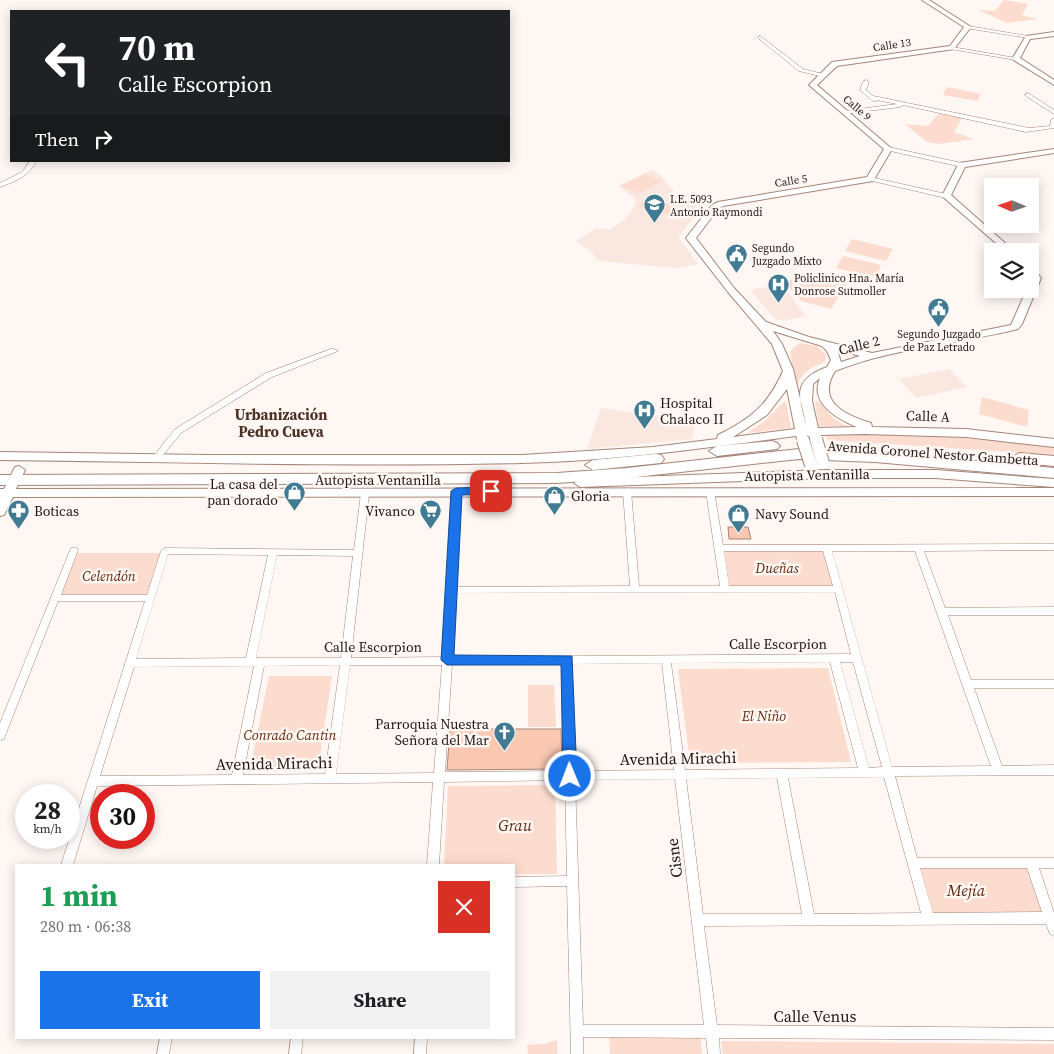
<!DOCTYPE html>
<html lang="en">
<head>
<meta charset="utf-8">
<style>
	:root { --surface:#fff; --page:#f2f2f2; --text:#202124; --muted:#757577; --accent:#1a73e8 }
	body { margin:0; font-family:"Source Serif 4",serif; background:var(--page); color:var(--text); height:100vh; display:flex; flex-direction:column; font-size:19px; white-space:nowrap }
	* { box-sizing:border-box; margin:0 }
	p { font-size:16px; color:var(--muted) }
	.icon { flex:none; width:28px; height:28px; fill:none; stroke:currentColor; stroke-width:2; stroke-linecap:round; stroke-linejoin:round }
	.map { position:relative; flex:1; overflow:hidden }
	.side { position:absolute; left:15px; top:864px; width:500px; height:175px; display:flex; flex-direction:column; background:var(--surface); border-radius:0px; box-shadow:0 2px 12px #0003 }
	.side>* { flex:none }
	.hud { position:absolute; left:10px; top:10px; width:500px; height:152px; border-radius:0px; box-shadow:0 2px 12px #0003; background:#202124; color:#fff; overflow:hidden }
	.needle { width:32px; rotate:272deg }
	.tools { position:absolute; left:984px; top:178px; display:grid; gap:10px }
	.tools a { display:grid; place-items:center; width:55px; height:55px; border-radius:0px; background:var(--surface); box-shadow:0 2px 12px #0003; font-size:25px }
	.speed { position:absolute; left:15px; top:784px; display:flex; gap:10px; font-size:25px; font-weight:700; text-align:center }
	.speed>* { display:grid; place-content:center; width:65px; height:65px; border-radius:50%; background:var(--surface); box-shadow:0 2px 12px #0003; line-height:1 }
	.speed small { font-size:12px; font-weight:400 }
	.speed .limit { border:8px solid #d22; background:#fff; color:#111 }
	.pin { position:absolute; display:grid; place-items:center; width:42px; height:42px; color:#fff; margin:-21px; border-radius:10px; box-shadow:0 2px 8px #0006 }
	.me { position:absolute; width:55px; margin:-28px; rotate:359deg; stroke-linejoin:round; filter:drop-shadow(0 0 4px #0008) }
	.turn { display:flex; align-items:center; gap:18px; height:105px; padding:0 25px; font-size:22px }
	.turn .icon { width:65px; height:65px; stroke-width:2.5 }
	.turn b { display:block; font-size:35px; line-height:42px }
	.then { display:flex; align-items:center; height:48px; padding:0 25px; background:#0003; gap:10px; font-size:19px }
	.round { display:grid; place-items:center; flex:none; width:52px; height:52px; border-radius:0px; background:var(--page) }
	.overview { display:flex; align-items:center; justify-content:space-between; height:85px; padding:0 25px }
	h1 { font-size:30px; font-weight:700; line-height:38px; color:#1e9e55 }
	.cta { display:flex; gap:10px; margin-top:auto; padding:10px 25px }
	.cta a { flex:1; height:58px; border-radius:0px; background:var(--accent); color:#fff; font-size:20px; font-weight:700; line-height:58px; text-align:center }
	.cta a+a { background:var(--page); color:var(--text) }
	.map>svg:first-child { display:block }
</style>
</head>
<body>
<div class="map">
<svg width="1054" height="1054" viewBox="0 0 1054 1054">
	<rect width="100%" height="100%" fill="#fef7f4"/>
	<path fill="#f9e7e0" d="M651,170L660,175L685,205L694,204L699,210L695,212V216L678,237L698,264L678,268L598,261L590,250L576,242L596,228L610,229L625,219L636,204L635,198L618,186Z
		M781,284L806,316L781,321L774,318L750,290Z
		M949,369L967,387L916,398L899,379Z
		M601,408L696,421L692,439L587,449Z"/>
	<path fill="#fcdcce" d="M1004,0L1028,4L1022,15L1037,19L1007,23L979,10L995,11Z
		M947,87L981,94L977,101L943,95Z
		M939,113L962,118L954,132L974,139L938,144L927,142L905,124L928,126Z
		M644,174L662,181L639,193L621,186Z
		M645,199L677,206L670,215L638,207Z
		M852,239L893,249L886,261L845,251Z
		M843,256L881,265L876,277L836,268Z
		M828,273L850,278L831,309L801,301L784,281Z
		M800,343L817,346L826,355L825,362C810,367 801,373 796,388L790,351Z
		M982,397L1029,410L1027,427L979,414Z
		M818,401L833,418L846,426H819L815,402Z
		M784,402H786L791,428L747,433L765,421Z
		M876,434L934,435L1054,447V455L828,440L825,435Z
		M721,548H827L833,589H729Z
		M77,553H160L145,599L58,600Z
		M828,668L851,762L690,763L678,669Z
		M269,676H332L318,769H250Z
		M528,685H554L556,727H528Z
		M555,785L557,874H514V865H444L448,786Z
		M917,866H1029L1044,915L930,914Z
		M609,1035H700L702,1054H610Z
		M557,1040V1054H528L527,1045L544,1044Z
		M721,1041L1054,1044V1054H723Z"/>
	<path fill="#fac7b1" stroke="#a68679" d="M728,527H748L751,539H729Z
		M450,729H561L562,769L447,770Z"/>
	<g fill="none" stroke-linecap="round" stroke-linejoin="round">
		<defs>
			<path id="street" d="M968,26L1028,36L1030,37L1028,38L966,28V27Z
				M760,36L803,69L827,75L824,77L799,71L758,38V37Z
				M952,47L1016,58L1018,59L1016,60L950,49V48Z
				M866,80L869,82L866,90L873,96L1029,128L1050,126L1051,120L1054,118V128L1026,132L903,105L900,107L843,114V112L845,111L897,104L877,100V101H873L860,90L863,82Z
				M1028,93L1054,110V114L1026,96L1025,95Z
				M888,147L962,163L965,165L962,167L886,150L885,149Z
				M30,161H36C30,176 14,182 0,187V183L22,172Z
				M870,177L946,194L949,196L946,198L868,180L867,179Z
				M331,349H334L338,351L272,377L181,433L159,460H153L152,458L175,429L266,373Z
				M456,488L460,491L457,587L630,586L623,491L627,488L631,491L639,586H720L706,491L710,488L714,491L723,545L1054,544V550L924,551L945,608L1054,607V615H948L971,680H1054V688H974L1002,766L1054,765V775L895,776L917,858H1054V868H1039L1054,913V936L1050,934L1046,924L704,926L717,1025L1054,1028V1040L719,1038L720,1054H708L706,1038L583,1037V1054H571L567,886L514,887V877L567,876L565,780L444,782L439,865H427L433,782L97,786L73,865H61L145,601H58L5,736L4,739L0,740V723L71,548H77L78,550L61,595H147L161,551L165,548L354,550L361,493L365,490L368,491L369,493L351,658L442,657L447,590L452,491ZM724,551H823L833,586H729ZM832,551H915L991,766L892,767ZM168,554L268,555L246,658L136,659ZM277,555L353,556L341,658H256ZM835,592L851,654L452,657L456,593ZM830,662L858,768L685,770L671,663ZM840,662H853L882,767L869,768ZM662,663L674,770L575,771L572,664ZM562,664L564,771L445,772L452,665ZM340,665L325,774L243,775L264,666ZM350,665H442L434,773L336,774ZM254,666L232,775L100,776L134,667ZM884,777L921,913L814,914L788,778ZM777,778L802,914H703L686,779ZM675,779L704,1025H583L575,780ZM920,868H1027L1042,912L933,913Z
				M160,1038H172L169,1054H157Z
				M291,1038H303L301,1054H289Z
				M415,1038H427L426,1054H414Z"/>
			<path id="secondary" d="M922,0H929L971,27L954,49L837,66L817,85L892,149L873,181L723,206L718,209L696,238L734,288L766,322L809,337L872,353L1011,325L1027,289H1030V266L1033,267L1041,278L1022,324L1018,329C957,344 894,348 835,371C816,402 845,415 871,423L872,427L966,429L1054,439V447L966,437L865,434L820,435L819,441C811,443 812,438 807,435L806,441H798L796,436C705,448 613,461 521,463C347,467 173,462 0,460V452L206,455H522L653,447L717,439L718,435C751,419 768,405 783,371L772,344L728,292L686,238L712,205L718,202L867,177L884,149L809,85L832,62L950,46L964,27ZM773,331L822,346L827,351L831,360L827,367C792,380 798,396 807,428L793,369L782,344ZM837,350L860,356L841,362ZM820,378C809,403 837,419 857,427L818,428L812,401L813,384ZM787,389L795,429L733,437L767,415Z
				M1054,32V36L1030,39L1020,58L1054,80V85L1012,59L1026,36Z
				M1054,149V153L965,167L951,195L1014,251H1005L942,196L959,163Z
				M19,466L25,470L16,489L1054,488V496L13,497L4,515L0,516V489H4L15,467Z
				M827,470H935L1054,479V487L935,478H827L580,487L574,483L580,479Z"/>
			<path id="highway" d="M772,441L777,443L780,446L777,449L717,456L709,451L717,446Z
				M799,449L875,452L1054,468V478L875,462L799,459L627,478L557,483L0,485V475L557,473L627,468Z
				M1019,453L1054,456V466L1014,462L1011,458Z
				M656,454L661,455L664,459L661,463L593,470L585,465L593,460Z"/>
		</defs>
		<use href="#street" stroke="#a68679" stroke-width="1"/>
		<use href="#secondary" stroke="#a68679" stroke-width="2"/>
		<use href="#highway" stroke="#a68679" stroke-width="2"/>
		<use href="#street" fill="#fff" fill-rule="evenodd"/>
		<use href="#secondary" fill="#fff" fill-rule="evenodd"/>
		<use href="#highway" fill="#fff" fill-rule="evenodd"/>
		<defs>
			<path id="secondary-bridge" d="M816,439L823,463
				M803,440L811,465"/>
		</defs>
		<use href="#secondary-bridge" stroke="#a68679" stroke-width="14" stroke-linecap="butt"/>
		<use href="#secondary-bridge" stroke="#fff" stroke-width="12"/>
	</g>
	<path fill="#1a73e8" stroke="#114b97" d="M491,487L495,488V494L462,495L454,655L572,656L577,776L575,780H565L563,776L561,665H447L441,660L451,491L456,488Z"/>
	<defs>
		<symbol id="school-pin" viewBox="-11 -11 22 30"><path d="M0 17L-7.5 6A9.5 9.5 0 1 1 7.5 6Z" fill="#407b93" stroke="#fef7f4"/><path d="M0-5L7-2L0 1L-7-2ZM-4 1L0 2.5L4 1V4Q0 6-4 4Z" fill="#fff"/></symbol>
		<symbol id="civic-pin" viewBox="-11 -11 22 30"><path d="M0 17L-7.5 6A9.5 9.5 0 1 1 7.5 6Z" fill="#407b93" stroke="#fef7f4"/><path d="M-.6-6.5H3V-4.5H.6V-3L4-1V1h2V6H-6V1h2V-1L-.6-3ZM-1.2 2.5V6h2.4V2.5Z" fill="#fff"/></symbol>
		<symbol id="hospital-pin" viewBox="-11 -11 22 30"><path d="M0 17L-7.5 6A9.5 9.5 0 1 1 7.5 6Z" fill="#407b93" stroke="#fef7f4"/><path d="M-5-5h3v3.5h4V-5h3V5h-3V1.5h-4V5h-3Z" fill="#fff"/></symbol>
		<symbol id="shop-pin" viewBox="-11 -11 22 30"><path d="M0 17L-7.5 6A9.5 9.5 0 1 1 7.5 6Z" fill="#407b93" stroke="#fef7f4"/><path d="M-5-2.5h2.3a2.7 3.5 0 0 1 5.4 0H5L5.5 6h-11ZM-1.5-2.5h3a1.5 2.3 0 0 0-3 0Z" fill="#fff"/></symbol>
		<symbol id="pharmacy-pin" viewBox="-11 -11 22 30"><path d="M0 17L-7.5 6A9.5 9.5 0 1 1 7.5 6Z" fill="#407b93" stroke="#fef7f4"/><path d="M-2-6h4v4h4v4h-4v4h-4v-4h-4v-4h4Z" fill="#fff"/></symbol>
		<symbol id="supermarket-pin" viewBox="-11 -11 22 30"><path d="M0 17L-7.5 6A9.5 9.5 0 1 1 7.5 6Z" fill="#407b93" stroke="#fef7f4"/><path d="M-6-5.5h2.5l.6 2H6L4.5 2H-2.5L-4.4-4H-6ZM-1.5 3.2a1.3 1.3 0 1 0 .1 0ZM3 3.2a1.3 1.3 0 1 0 .1 0Z" fill="#fff"/></symbol>
		<symbol id="church-pin" viewBox="-11 -11 22 30"><path d="M0 17L-7.5 6A9.5 9.5 0 1 1 7.5 6Z" fill="#407b93" stroke="#fef7f4"/><path d="M-1.2-6h2.4v3.5h3.3v2.4h-3.3V6h-2.4V-.1h-3.3v-2.4h3.3Z" fill="#fff"/></symbol>
	</defs>
	<g fill-rule="evenodd">
		<use href="#school-pin" x="642" y="192" width="25" height="34"/>
		<use href="#civic-pin" x="724" y="242" width="25" height="34"/>
		<use href="#hospital-pin" x="766" y="272" width="25" height="34"/>
		<use href="#civic-pin" x="926" y="296" width="25" height="34"/>
		<use href="#hospital-pin" x="632" y="398" width="25" height="34"/>
		<use href="#shop-pin" x="282" y="480" width="25" height="34"/>
		<use href="#shop-pin" x="542" y="484" width="25" height="34"/>
		<use href="#pharmacy-pin" x="6" y="498" width="25" height="34"/>
		<use href="#supermarket-pin" x="418" y="498" width="25" height="34"/>
		<use href="#shop-pin" x="726" y="502" width="25" height="34"/>
		<use href="#church-pin" x="492" y="720" width="25" height="34"/>
	</g>
	<g text-anchor="middle" dominant-baseline="central" stroke-width="5" stroke-linejoin="round" paint-order="stroke">
		<g font-size="11" fill="#231712" stroke="#fef7f4">
			<text transform="translate(892 45) rotate(-8)">Calle 13</text>
			<text transform="translate(857 108) rotate(40)">Calle 9</text>
			<text transform="translate(791 181) rotate(-9)">Calle 5</text>
		</g>
		<g font-size="11" fill="#231712" stroke="#fef7f4" text-anchor="start">
			<text x="670" y="199">I.E. 5093<tspan x="670" dy="13">Antonio Raymondi</tspan></text>
			<text x="752" y="248">Segundo<tspan x="752" dy="13">Juzgado Mixto</tspan></text>
			<text x="794" y="278">Policlinico Hna. María<tspan x="794" dy="13">Donrose Sutmoller</tspan></text>
			<text x="939" y="334" text-anchor="middle">Segundo Juzgado<tspan x="939" dy="13">de Paz Letrado</tspan></text>
		</g>
		<g font-size="14" fill="#231712" stroke="#fef7f4">
			<text transform="translate(859 345) rotate(-14)">Calle 2</text>
			<text transform="translate(928 416) rotate(2)">Calle A</text>
			<text transform="translate(933 453) rotate(4)">Avenida Coronel Nestor Gambetta</text>
			<text transform="translate(807 475) rotate(-1)">Autopista Ventanilla</text>
			<text x="378" y="480">Autopista Ventanilla</text>
			<text x="778" y="644">Calle Escorpion</text>
			<text x="373" y="647">Calle Escorpion</text>
		</g>
		<g font-size="14" fill="#231712" stroke="#fef7f4" text-anchor="start">
			<text x="660" y="403">Hospital<tspan x="660" dy="16">Chalaco II</tspan></text>
			<text x="278" y="484" text-anchor="end">La casa del<tspan x="278" dy="16">pan dorado</tspan></text>
			<text x="571" y="496">Gloria</text>
			<text x="34" y="511">Boticas</text>
			<text x="415" y="511" text-anchor="end">Vivanco</text>
			<text x="755" y="514">Navy Sound</text>
			<text x="489" y="724" text-anchor="end">Parroquia Nuestra<tspan x="489" dy="16">Señora del Mar</tspan></text>
		</g>
		<g font-size="14" font-style="italic" fill="#65290a" stroke="#fef7f4">
			<text x="777" y="568">Dueñas</text>
			<text x="109" y="576">Celendón</text>
			<text x="764" y="716">El Niño</text>
			<text x="290" y="735">Conrado Cantin</text>
		</g>
		<g font-size="15" font-weight="bold" fill="#4b3025" stroke="#fef7f4">
			<text x="281" y="414">Urbanización<tspan x="281" dy="17">Pedro Cueva</tspan></text>
		</g>
		<g font-size="16" fill="#231712" stroke="#fef7f4">
			<text transform="translate(678 758) rotate(-1)">Avenida Mirachi</text>
			<text transform="translate(274 763) rotate(-1)">Avenida Mirachi</text>
			<text transform="translate(674 858) rotate(-97)">Cisne</text>
			<text x="815" y="1016">Calle Venus</text>
		</g>
		<g font-size="16" font-style="italic" fill="#65290a" stroke="#fef7f4">
			<text x="515" y="825">Grau</text>
			<text x="966" y="890">Mejía</text>
		</g>
	</g>
</svg>
<div class="tools">
<a><svg class="needle" viewBox="-14 -14 28 28"><path d="M0-13l5 13h-10z" fill="#e53935"/><path d="M0 13l5-13h-10z" fill="#757577"/></svg></a>
<a><svg class="icon" aria-label="layers" viewBox="0 0 24 24"><path d="M12 4l9 5-9 5-9-5zM3 14l9 5 9-5"/></svg></a>
</div>
<div class="speed"><div>28<small>km/h</small></div><div class="limit">30</div></div>
<div class="pin" style="left:491px;top:491px;background:#d93025"><svg class="icon" aria-label="arrive" viewBox="0 0 24 24"><path d="M6 21V4h12l-3 4 3 4H6"/></svg></div>
<svg class="me" style="left:570px;top:776px" viewBox="-20 -20 40 40"><circle r="17" fill="#1a73e8" stroke="#fff" stroke-width="3"/><path d="M0-11L8 9 0 5-8 9z" fill="#fff"/></svg>
<div class="hud">
<div class="turn"><svg class="icon" aria-label="left" viewBox="0 0 24 24"><path d="M17 20v-9H6M10 6l-5 5 5 5"/></svg><div><b>70 m</b>Calle Escorpion</div></div>
<div class="then">Then<svg class="icon" aria-label="right" viewBox="0 0 24 24"><path d="M7 20v-9h11M14 6l5 5-5 5"/></svg></div>
</div>
<section class="side">
<div class="overview"><div><h1>1 min</h1><p>280 m · 06:38</p></div><a class="round" style="background:#d93025;color:#fff"><svg class="icon" aria-label="close" viewBox="0 0 24 24"><path d="M6 6l12 12M18 6L6 18"/></svg></a></div>
<div class="cta"><a>Exit</a><a>Share</a></div>
</section>
</div>
</body>
</html>
